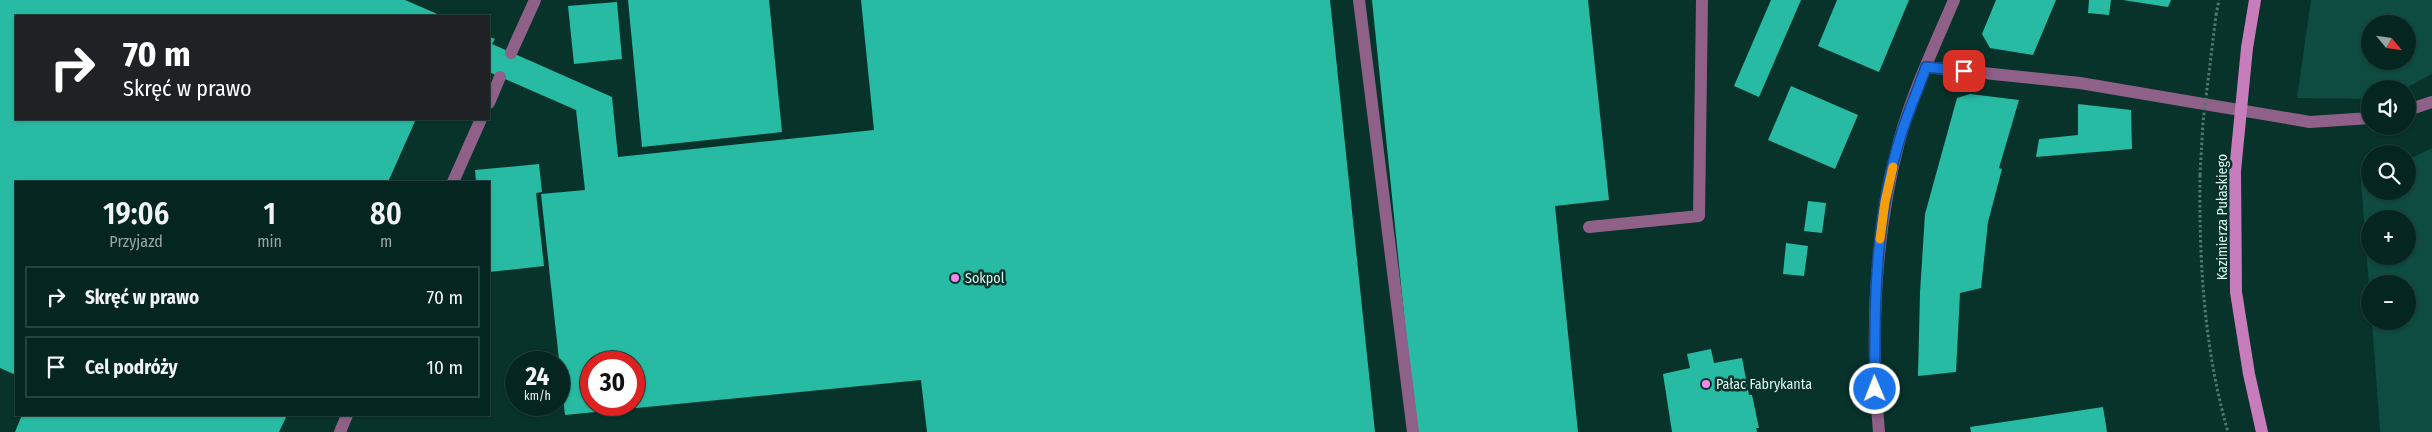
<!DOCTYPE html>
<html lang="pl">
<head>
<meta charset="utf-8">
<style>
	:root { --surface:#052620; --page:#13322d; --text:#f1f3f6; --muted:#97a5a5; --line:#26433e }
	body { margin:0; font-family:"Fira Sans Condensed",sans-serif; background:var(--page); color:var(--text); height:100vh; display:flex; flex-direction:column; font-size:19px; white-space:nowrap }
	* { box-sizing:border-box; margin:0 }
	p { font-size:16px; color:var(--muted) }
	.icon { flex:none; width:28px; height:28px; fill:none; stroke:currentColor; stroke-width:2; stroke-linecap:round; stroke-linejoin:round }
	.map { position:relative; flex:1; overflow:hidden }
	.details { position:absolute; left:15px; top:181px; width:475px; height:235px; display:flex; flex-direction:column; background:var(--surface); border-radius:0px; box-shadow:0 1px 4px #0004,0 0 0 1px var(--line) }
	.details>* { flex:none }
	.guide { position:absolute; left:15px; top:15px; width:475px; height:105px; border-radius:0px; box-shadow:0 1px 4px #0004,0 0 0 1px var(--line); background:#202124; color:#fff; overflow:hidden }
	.needle { width:32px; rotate:119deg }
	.controls { position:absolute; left:2361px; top:15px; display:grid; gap:10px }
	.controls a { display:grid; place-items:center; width:55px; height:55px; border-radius:50%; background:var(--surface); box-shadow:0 1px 4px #0004,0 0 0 1px var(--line); font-size:25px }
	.speed { position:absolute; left:505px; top:351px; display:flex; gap:10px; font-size:25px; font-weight:700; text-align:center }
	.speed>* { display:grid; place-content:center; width:65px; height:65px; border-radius:50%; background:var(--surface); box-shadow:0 1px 4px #0004,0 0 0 1px var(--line); line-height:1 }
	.speed small { font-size:12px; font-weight:400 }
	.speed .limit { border:8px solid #d22; background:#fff; color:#111 }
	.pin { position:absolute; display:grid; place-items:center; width:42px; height:42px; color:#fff; margin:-21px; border-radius:10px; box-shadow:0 2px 8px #0006 }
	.me { position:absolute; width:55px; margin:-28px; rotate:359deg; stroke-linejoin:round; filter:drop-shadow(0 0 4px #0008) }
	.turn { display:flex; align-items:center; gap:18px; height:105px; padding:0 25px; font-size:22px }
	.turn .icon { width:65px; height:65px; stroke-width:2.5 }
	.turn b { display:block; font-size:35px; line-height:42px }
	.eta { display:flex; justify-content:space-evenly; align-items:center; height:85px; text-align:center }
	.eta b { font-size:30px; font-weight:600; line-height:35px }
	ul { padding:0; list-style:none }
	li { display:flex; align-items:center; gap:15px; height:62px; margin:0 10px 8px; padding:0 15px; border:2px solid var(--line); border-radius:0px }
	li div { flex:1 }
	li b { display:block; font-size:19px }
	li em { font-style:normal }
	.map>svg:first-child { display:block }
</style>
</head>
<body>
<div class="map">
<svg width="2432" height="432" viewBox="0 0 2432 432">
	<rect width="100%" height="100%" fill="#07332b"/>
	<path fill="#0e4b41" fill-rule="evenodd" d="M2311,0H2432V74L2404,89H2370V99L2297,98ZM2370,24H2408V61H2370Z
		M2432,148V432H2380L2372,321H2408V284H2370V299L2361,181L2370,177V191H2408V160ZM2370,219H2408V256H2370Z"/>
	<path fill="#28bba3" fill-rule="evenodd" d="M0,0H405L442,16H16V119H416L388,182H16V375L0,368Z
		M628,0H769L782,132L642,147Z
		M861,0H1330L1375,432H927L921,380L565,415L541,194L585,190L576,110L489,72V37L495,39L492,44L612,97L618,157L874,130ZM591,362H634V405H591Z
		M1372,0H1588L1609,200L1555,206L1578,432H1416Z
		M1771,0H1801L1759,97L1734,86Z
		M1837,0H1909L1879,72L1818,46Z
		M1996,0H2056L2033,55L1990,48L1982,34Z
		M2089,0H2111L2109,15L2088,13Z
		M2123,0H2171L2168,7Z
		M617,2L622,59L574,64L568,6Z
		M1791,86L1858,115L1835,169L1768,140Z
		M1970,94L2019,100L1999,168L2002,169L1988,222L1981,288L1960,293L1956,372L1918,376L1920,293L1925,214L1957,98Z
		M2078,104L2131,110L2132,149L2036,157L2039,139L2078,135Z
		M539,164L542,192L536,193L544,266L489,272V182H476L475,170Z
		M1808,201L1826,203L1822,233L1804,231Z
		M1786,243L1808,246L1804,276L1783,274Z
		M1711,349L1714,363L1742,358L1749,395H1752L1759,428H1756L1757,432H1672L1663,374L1690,368L1687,354Z
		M2103,407L2107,432H1971L1970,427Z
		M22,415H287L279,432H15Z"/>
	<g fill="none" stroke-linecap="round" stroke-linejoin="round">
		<path stroke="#537770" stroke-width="3" stroke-dasharray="2.5 2.5" stroke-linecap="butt" d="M2216,15L2219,0
			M2200,175C2199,262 2204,349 2228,432"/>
		<path stroke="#8f6088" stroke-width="12" d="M1359,0L1413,432
			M511,53L535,0
			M1926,67L2080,83L2310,122L2370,118
			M489,103L500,77
			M2408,110L2432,102
			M453,182L481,119
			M1589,227L1699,216L1702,0
			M340,432L347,415"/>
		<path stroke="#8f6088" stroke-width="12" d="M1879,432C1870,333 1874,235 1900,138C1913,91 1935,45 1954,0"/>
		<path stroke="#c77cbc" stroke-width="12" d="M2247,48L2255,0
			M2235,171L2236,292L2249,374L2262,432"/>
		<path stroke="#537770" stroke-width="3" stroke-dasharray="2.5 2.5" stroke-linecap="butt" d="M2200,175L2203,122L2216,15"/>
		<path stroke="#c77cbc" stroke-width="12" d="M2235,171L2247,48"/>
	</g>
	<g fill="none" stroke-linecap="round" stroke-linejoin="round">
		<defs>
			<path id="route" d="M1875,389C1874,304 1875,217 1901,135C1908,112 1918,90 1926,67L1964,71"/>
		</defs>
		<use href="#route" stroke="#114b97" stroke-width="12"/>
		<use href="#route" stroke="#1a73e8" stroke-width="9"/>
		<path stroke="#f59e0b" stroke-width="9" d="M1880,239L1885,202L1893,167"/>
	</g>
	<g fill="#f888ea" stroke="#07332b" stroke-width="2">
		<circle cx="955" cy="278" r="5"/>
		<circle cx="1706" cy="384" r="5"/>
	</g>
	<g text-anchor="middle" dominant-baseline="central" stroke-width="5" stroke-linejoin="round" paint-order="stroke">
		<g font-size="14" fill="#def4ee" stroke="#07332b">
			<text transform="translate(2222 217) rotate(-90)">Kazimierza Pułaskiego</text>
		</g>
		<g font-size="14" fill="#def4ee" stroke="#07332b" text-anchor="start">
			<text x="965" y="278">Sokpol</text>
			<text x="1716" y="384">Pałac Fabrykanta</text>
		</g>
	</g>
</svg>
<div class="controls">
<a><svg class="needle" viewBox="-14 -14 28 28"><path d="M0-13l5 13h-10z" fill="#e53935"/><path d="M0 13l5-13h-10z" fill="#97a5a5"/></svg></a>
<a><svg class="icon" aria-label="sound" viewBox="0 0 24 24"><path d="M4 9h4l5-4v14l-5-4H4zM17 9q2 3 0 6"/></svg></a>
<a><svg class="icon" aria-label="search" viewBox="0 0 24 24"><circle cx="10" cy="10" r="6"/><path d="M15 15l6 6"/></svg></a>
<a>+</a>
<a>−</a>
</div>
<div class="speed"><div>24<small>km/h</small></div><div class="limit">30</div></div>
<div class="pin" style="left:1964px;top:71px;background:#d93025"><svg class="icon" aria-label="arrive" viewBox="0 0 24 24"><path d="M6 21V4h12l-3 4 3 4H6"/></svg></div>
<svg class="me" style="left:1875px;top:389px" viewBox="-20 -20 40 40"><circle r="17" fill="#1a73e8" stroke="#fff" stroke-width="3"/><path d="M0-11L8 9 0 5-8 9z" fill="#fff"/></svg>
<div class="guide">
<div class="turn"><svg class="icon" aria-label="right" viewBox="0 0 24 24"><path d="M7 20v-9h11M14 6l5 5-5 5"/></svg><div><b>70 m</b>Skręć w prawo</div></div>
</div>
<section class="details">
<div class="eta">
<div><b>19:06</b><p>Przyjazd</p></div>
<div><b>1</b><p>min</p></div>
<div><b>80</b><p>m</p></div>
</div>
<ul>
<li><svg class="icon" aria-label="right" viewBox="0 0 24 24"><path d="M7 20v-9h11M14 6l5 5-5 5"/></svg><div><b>Skręć w prawo</b></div><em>70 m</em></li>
<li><svg class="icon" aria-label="arrive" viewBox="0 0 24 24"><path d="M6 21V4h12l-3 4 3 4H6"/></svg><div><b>Cel podróży</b></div><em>10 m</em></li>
</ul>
</section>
</div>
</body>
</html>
